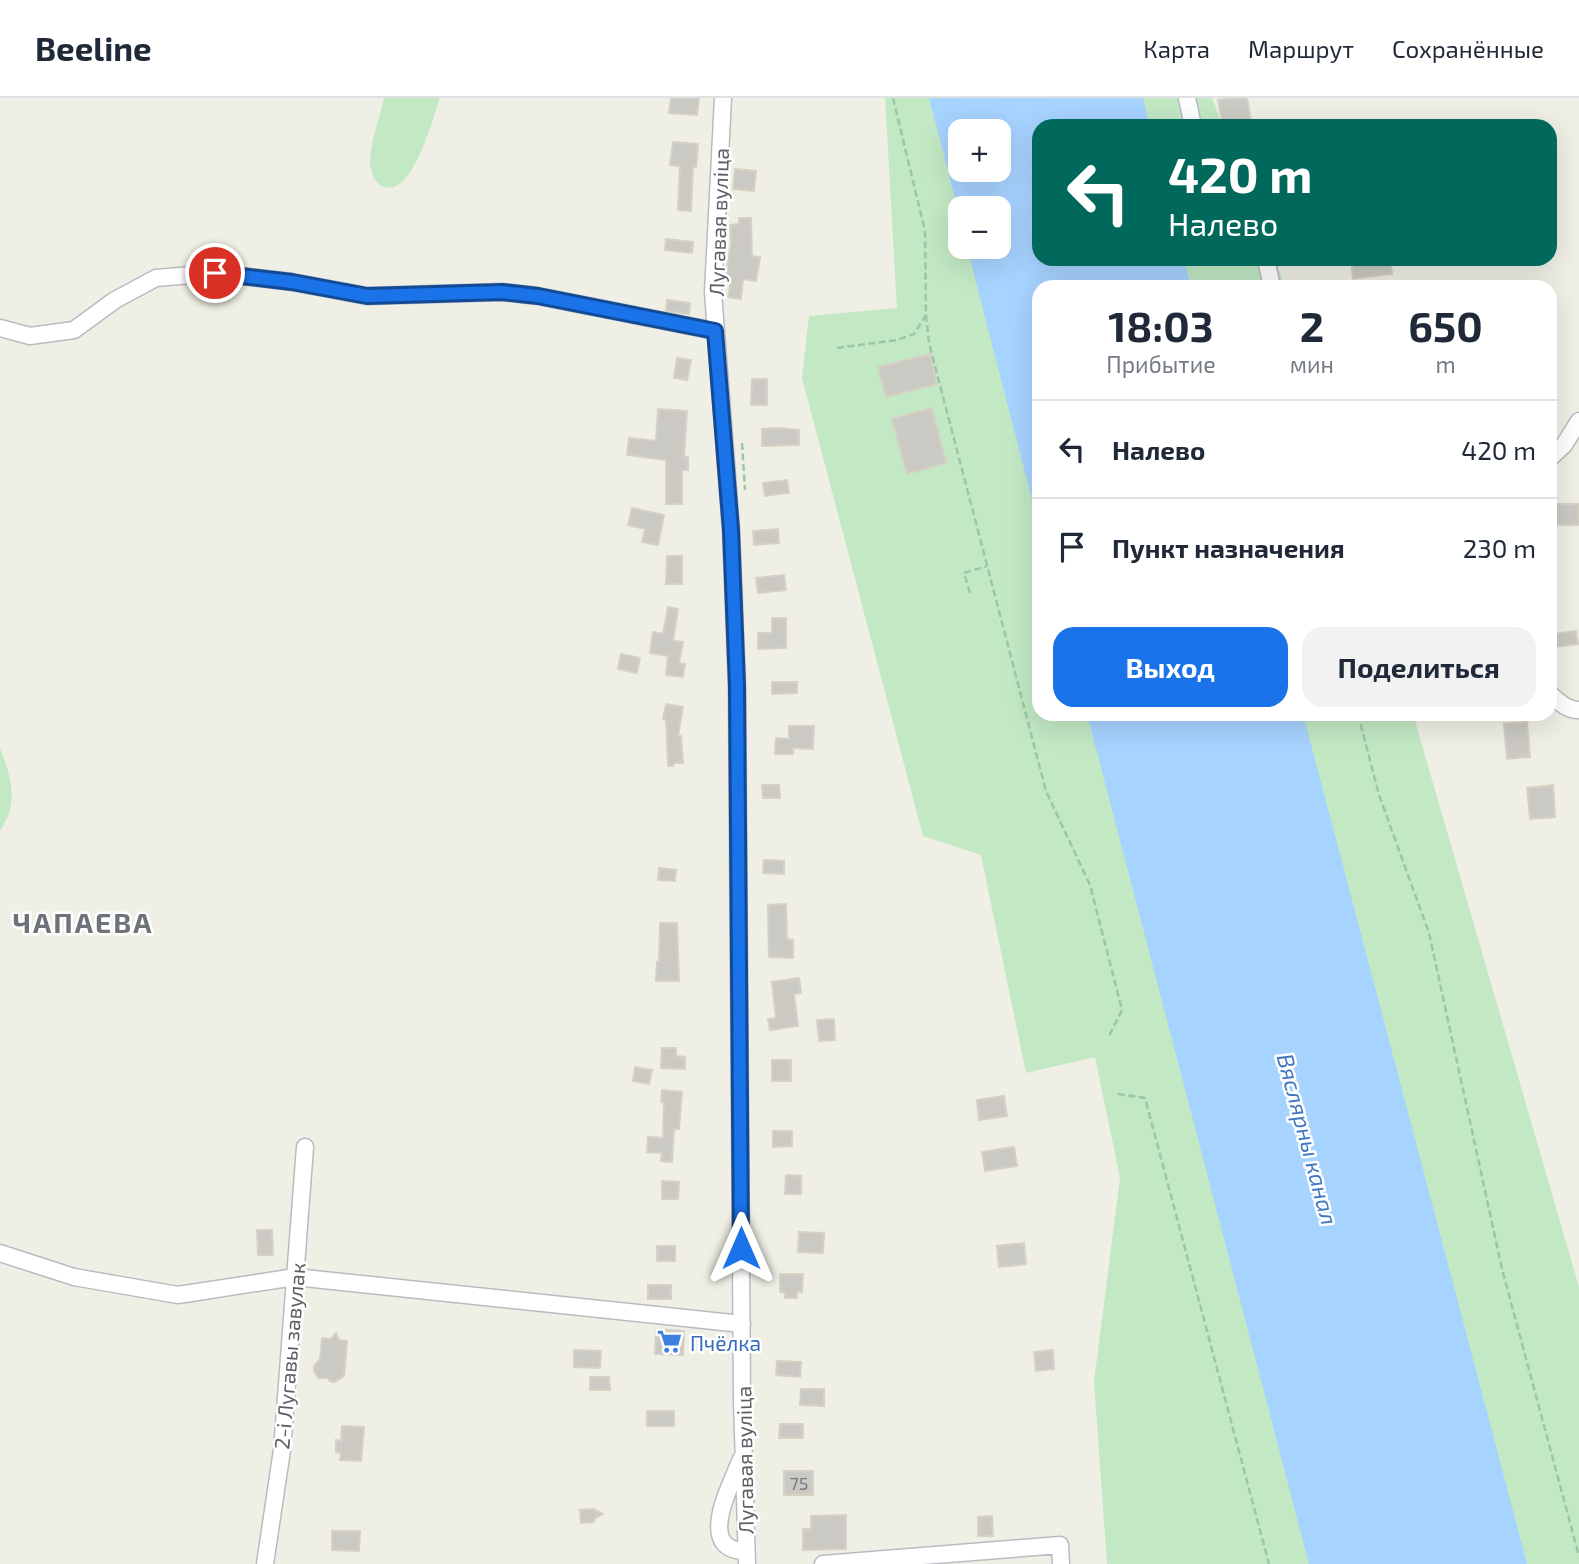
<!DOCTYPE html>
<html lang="ru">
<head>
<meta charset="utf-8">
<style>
	:root { --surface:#fff; --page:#f2f2f3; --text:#1f2937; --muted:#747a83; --line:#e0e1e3; --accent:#1a73e8 }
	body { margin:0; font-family:"Exo 2",sans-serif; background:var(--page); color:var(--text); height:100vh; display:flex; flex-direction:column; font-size:26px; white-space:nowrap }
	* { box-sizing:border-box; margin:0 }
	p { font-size:23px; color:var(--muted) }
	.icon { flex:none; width:38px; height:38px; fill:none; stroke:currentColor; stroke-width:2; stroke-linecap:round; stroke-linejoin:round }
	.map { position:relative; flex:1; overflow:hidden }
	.details { position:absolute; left:1032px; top:182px; width:525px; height:441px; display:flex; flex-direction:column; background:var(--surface); border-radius:21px; box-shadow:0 7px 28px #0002 }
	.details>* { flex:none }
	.banner { position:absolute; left:1032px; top:21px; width:525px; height:147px; border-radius:21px; box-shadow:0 7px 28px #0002; background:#00695c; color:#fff; overflow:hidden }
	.fabs { position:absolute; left:948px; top:21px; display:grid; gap:14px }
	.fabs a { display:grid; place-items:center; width:63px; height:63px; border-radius:14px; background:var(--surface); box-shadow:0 7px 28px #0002; font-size:35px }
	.pin { position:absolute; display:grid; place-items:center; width:60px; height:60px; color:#fff; margin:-30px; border:4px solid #fff; border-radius:50%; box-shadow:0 2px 7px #0007 }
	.me { position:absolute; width:77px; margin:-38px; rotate:0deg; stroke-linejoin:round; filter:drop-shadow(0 0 5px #0008) }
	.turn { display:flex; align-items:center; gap:24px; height:147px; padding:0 21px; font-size:32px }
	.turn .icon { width:91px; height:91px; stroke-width:2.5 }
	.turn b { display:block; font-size:49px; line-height:60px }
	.eta { display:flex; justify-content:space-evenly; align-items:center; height:119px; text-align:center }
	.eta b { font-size:42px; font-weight:700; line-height:49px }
	.cta { display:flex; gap:14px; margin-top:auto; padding:14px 21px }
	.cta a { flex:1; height:80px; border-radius:21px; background:var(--accent); color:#fff; font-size:28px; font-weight:700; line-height:80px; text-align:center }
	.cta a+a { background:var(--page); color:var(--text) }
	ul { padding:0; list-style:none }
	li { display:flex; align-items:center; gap:21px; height:98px; padding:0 21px; border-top:2px solid var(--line) }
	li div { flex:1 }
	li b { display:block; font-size:26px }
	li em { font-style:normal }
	header { display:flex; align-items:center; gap:42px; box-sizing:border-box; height:98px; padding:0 35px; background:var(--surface); border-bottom:2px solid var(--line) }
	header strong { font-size:33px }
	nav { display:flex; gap:38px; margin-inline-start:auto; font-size:24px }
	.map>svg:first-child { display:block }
</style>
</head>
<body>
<header>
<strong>Beeline</strong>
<nav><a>Карта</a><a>Маршрут</a><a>Сохранённые</a></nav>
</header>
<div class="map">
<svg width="1579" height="1466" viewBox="0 0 1579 1466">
	<rect width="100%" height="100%" fill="#f0efe6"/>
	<path fill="#c2e8c4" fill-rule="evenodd" d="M384,0H440C433,19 412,103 382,88C374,84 370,72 370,64C370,43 380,20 384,0Z
		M885,0H1212L1223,28H1040V161H1275L1285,189H1040V616H1413L1579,1189V1466H1107L1094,1284L1120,1080L1095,959L1026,975L981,757L923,738L802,280L809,218L897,210ZM961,33H999V72H961ZM961,110H999V149H961Z
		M0,650C12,681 19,705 0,733Z"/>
	<path fill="#a7d3ff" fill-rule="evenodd" d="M929,0H1143L1150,28H1040V161H1184L1191,189H1040L1039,429L967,149H999V110H961V123ZM961,33H999V72H961Z
		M1087,616H1303L1527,1466H1309Z"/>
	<path fill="#cbc9c3" stroke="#d5d1c4" stroke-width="2" d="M671,0H699L697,17L669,15Z
		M1231,0H1247L1251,23L1223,28L1218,2Z
		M673,44L698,46L696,69H693L691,113L678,112L680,68L670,67Z
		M735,71L756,73L754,93L733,91Z
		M739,120H751L752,158L760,159L756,183L743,181L741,201L728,199L731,183L725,182L731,145L730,127L739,126Z
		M666,141L693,144L692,155L665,152Z
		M1351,161H1390L1392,176L1353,181Z
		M667,202L690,205L689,216L666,213Z
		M930,256L937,286L886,299L878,269Z
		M677,260L691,262L687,282L674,280Z
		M752,281H767V307H751Z
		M932,310L946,365L907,376L892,321Z
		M658,311L687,313L684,359H688V372H682V406H666V362L627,357L629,340L656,343Z
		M779,330L799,332V347L762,348V331Z
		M787,382L789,395L765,398L763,385Z
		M1552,406H1579V427H1552Z
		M632,410L664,417L658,447L642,444L645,431L628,427Z
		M778,431L779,445L754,447L753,433Z
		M667,458H682V486H666Z
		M784,477L786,492L758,495L756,480Z
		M668,509L678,511L673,543L683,544L679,565L685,566L683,579L666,577L668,558L650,555L653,534L663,536Z
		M772,520H786V550L758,551V535H772Z
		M1576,533L1578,546L1553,549L1552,536Z
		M621,556L640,560L637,575L618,571Z
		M772,584H797V595L772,596Z
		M666,606L683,609L678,638H681L683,665H674L673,668H668L666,622L663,621Z
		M1527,624L1530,659L1507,661L1504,626Z
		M789,628H814L813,651L793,650V656H775L776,640L789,641Z
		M762,687H779L780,700H763Z
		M1553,687L1555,719L1530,721L1527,690Z
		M764,762L784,763V776L763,775Z
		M659,770L676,772L675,783L658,782Z
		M786,806L787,841L793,842V860L769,859L768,807Z
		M660,825H677L679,883H656L657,864H659Z
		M799,880L801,895L794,896L798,928L770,932L768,921L776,920L772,884Z
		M834,921L835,942L819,943L817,922Z
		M662,950H676V958L685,959V971L661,970Z
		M772,962H791V983H772Z
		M635,969L652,972L649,986L633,983Z
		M662,992L682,994L679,1031H674L672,1064L661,1063L662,1055L647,1054L648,1039L663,1040L664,1004H661Z
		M1004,998L1007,1018L979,1022L977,1002Z
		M773,1033H792V1048L773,1049Z
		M1014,1049L1017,1068L985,1073L982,1054Z
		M786,1077L801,1078V1096H785Z
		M662,1083L679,1084L678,1101H662Z
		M257,1132H272L273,1157H258Z
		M799,1134L824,1135L823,1155L798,1154Z
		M1024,1145L1026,1166L999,1169L997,1148Z
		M657,1148H675V1163H657Z
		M780,1176H803L802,1194H797V1200H785V1195L780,1194Z
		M648,1187H671V1201H648Z
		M656,1231L684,1233L683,1257L655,1256Z
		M336,1235L339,1242L347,1243L344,1278L335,1284H331L327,1280H318L314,1273V1268L320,1261L322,1240L331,1241Z
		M574,1252L601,1253L600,1270L574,1269Z
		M1053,1252L1054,1271L1036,1273L1034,1254Z
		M777,1263L801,1264L800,1279L776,1277Z
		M590,1279H609L610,1292H590Z
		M801,1291H824V1308L800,1307Z
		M647,1313H674V1328H647Z
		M780,1326H803V1340H779Z
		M342,1328L364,1329L361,1363L340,1362L341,1355L336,1354V1342L341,1343Z
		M784,1373H813V1397H784Z
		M593,1411L603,1416L594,1421V1424L581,1425L580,1412Z
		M846,1417V1451L803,1452V1431H811V1418Z
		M992,1418L993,1438H978V1419Z
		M332,1433H360L359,1453L332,1452Z"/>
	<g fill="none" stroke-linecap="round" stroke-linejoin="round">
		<defs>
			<path id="minor" d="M723,0L713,194L731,432L737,588L742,1302L747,1466
				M1187,0L1193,28
				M1266,161L1272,189
				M0,230L30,238L74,232L115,202L156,180L215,175L292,184L367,198L502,194L538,198L715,233
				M1550,360L1564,347L1579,323
				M1550,596C1558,603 1568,613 1579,612
				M0,1155L74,1179L178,1197L295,1179L742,1226
				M741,1361C732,1385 694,1453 746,1453
				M265,1466L282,1352L305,1049
				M823,1466L1060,1447L1061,1466"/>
		</defs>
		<use href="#minor" stroke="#b8bbc0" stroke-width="19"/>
		<path stroke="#99c7a9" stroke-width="2.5" stroke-dasharray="7 3.5" stroke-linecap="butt" d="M893,0L925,133L926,217L929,245L1046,693L1090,787L1122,912L1108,940
			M837,250L897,242L914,236L926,217
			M742,345L745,392
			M970,495L964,475L987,468
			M1358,616L1379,697L1429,835L1502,1171L1579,1458
			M1118,996L1145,1000L1269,1466"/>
		<use href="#minor" stroke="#fff" stroke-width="16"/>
	</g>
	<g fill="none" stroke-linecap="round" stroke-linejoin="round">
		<defs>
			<path id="route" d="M215,175L292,184L367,198L502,194L538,198L715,233L731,432L737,588L741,1150"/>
		</defs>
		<use href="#route" stroke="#114b97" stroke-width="18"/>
		<use href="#route" stroke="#1a73e8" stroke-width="12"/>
	</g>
	<defs>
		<symbol id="supermarket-bare" viewBox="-9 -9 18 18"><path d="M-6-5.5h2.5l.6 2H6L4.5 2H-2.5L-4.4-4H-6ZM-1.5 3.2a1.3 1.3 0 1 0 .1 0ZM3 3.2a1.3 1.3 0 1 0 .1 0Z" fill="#3f7fe0" stroke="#fff" stroke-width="2.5" paint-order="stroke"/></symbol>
	</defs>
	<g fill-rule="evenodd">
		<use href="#supermarket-bare" x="652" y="1226" width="35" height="35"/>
	</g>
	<g text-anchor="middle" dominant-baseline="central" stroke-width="5" stroke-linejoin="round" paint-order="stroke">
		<g font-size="18" fill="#787b7e">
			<text x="799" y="1385">75</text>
		</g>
		<g font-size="21" fill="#5d6167" stroke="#fff">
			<text transform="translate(718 124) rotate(-88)">Лугавая вуліца</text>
			<text transform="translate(289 1258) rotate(-85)">2-і Лугавы завулак</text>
			<text transform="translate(744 1362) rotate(-91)">Лугавая вуліца</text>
		</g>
		<g font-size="21" fill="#366cbe" stroke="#fff" text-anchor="start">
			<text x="690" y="1244">Пчёлка</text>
		</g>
		<g font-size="23" font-style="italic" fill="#4178bf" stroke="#fff">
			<text transform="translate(1308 1041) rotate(75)">Вяслярны канал</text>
		</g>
		<g font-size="28" font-weight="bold" letter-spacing="2" fill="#6e7379" stroke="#fff">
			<text x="83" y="824">ЧАПАЕВА</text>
		</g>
	</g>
</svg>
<div class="fabs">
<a>+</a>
<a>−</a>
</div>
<div class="pin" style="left:215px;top:175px;background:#d93025"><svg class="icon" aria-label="arrive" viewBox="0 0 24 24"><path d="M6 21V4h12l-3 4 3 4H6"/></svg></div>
<svg class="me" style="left:741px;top:1150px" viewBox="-20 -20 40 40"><path d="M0-17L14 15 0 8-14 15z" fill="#1a73e8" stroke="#fff" stroke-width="4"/></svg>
<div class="banner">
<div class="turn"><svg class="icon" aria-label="left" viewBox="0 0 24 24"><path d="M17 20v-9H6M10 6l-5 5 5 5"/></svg><div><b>420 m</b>Налево</div></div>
</div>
<section class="details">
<div class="eta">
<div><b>18:03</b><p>Прибытие</p></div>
<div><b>2</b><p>мин</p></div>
<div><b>650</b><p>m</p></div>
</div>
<ul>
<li><svg class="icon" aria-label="left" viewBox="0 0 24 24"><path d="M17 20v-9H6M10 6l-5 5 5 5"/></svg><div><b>Налево</b></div><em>420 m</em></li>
<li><svg class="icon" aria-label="arrive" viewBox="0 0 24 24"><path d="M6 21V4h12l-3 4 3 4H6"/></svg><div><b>Пункт назначения</b></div><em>230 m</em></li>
</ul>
<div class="cta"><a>Выход</a><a>Поделиться</a></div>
</section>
</div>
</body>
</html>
